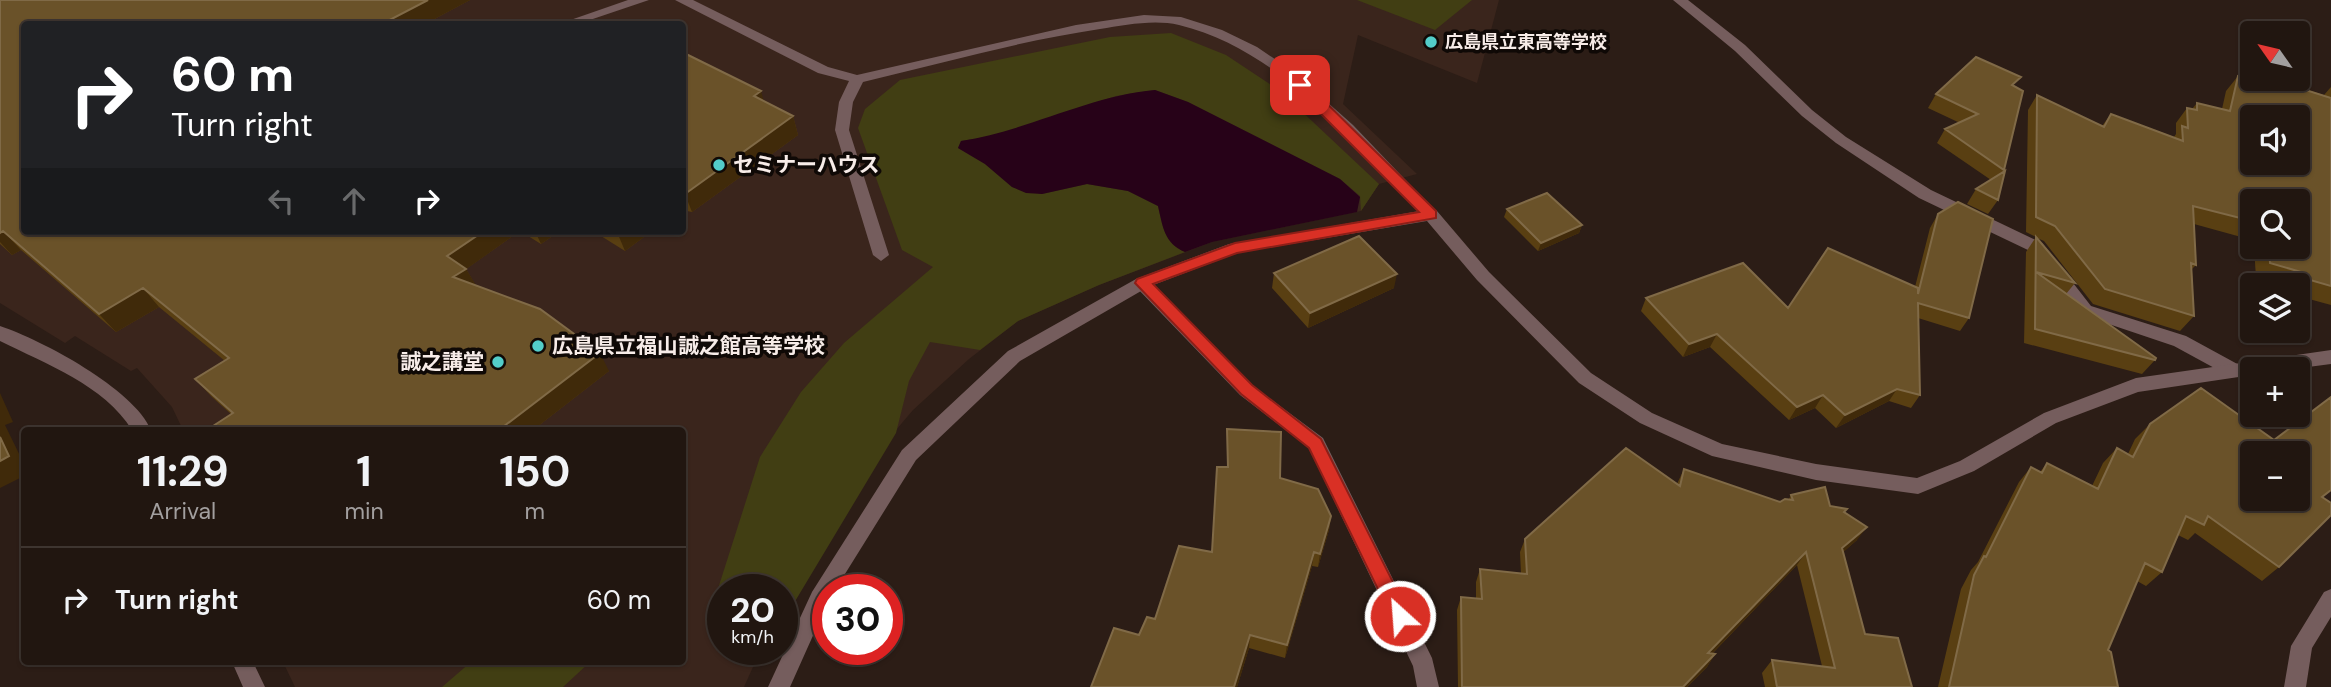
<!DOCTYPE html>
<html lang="en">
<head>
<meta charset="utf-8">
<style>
	:root { --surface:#211610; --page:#2d231e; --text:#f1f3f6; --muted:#a29f9f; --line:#3e3530 }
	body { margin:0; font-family:"DM Sans","Noto Sans JP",sans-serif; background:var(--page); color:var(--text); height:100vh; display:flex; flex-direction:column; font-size:26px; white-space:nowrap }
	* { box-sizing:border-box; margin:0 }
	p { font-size:23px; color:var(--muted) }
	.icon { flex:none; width:38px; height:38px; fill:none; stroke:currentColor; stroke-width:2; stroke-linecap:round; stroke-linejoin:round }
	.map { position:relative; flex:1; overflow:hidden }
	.panel { position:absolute; left:21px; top:427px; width:665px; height:238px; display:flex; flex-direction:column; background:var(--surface); border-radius:7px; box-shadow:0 2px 5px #0004,0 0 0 2px var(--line) }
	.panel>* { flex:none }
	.top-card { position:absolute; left:21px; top:21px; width:665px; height:214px; border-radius:7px; box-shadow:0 2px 5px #0004,0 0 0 2px var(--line); background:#202124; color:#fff; overflow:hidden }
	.needle { width:46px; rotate:304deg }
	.controls { position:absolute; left:2240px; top:21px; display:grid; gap:14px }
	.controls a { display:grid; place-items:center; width:70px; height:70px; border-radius:7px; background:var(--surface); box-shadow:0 2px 5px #0004,0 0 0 2px var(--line); font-size:35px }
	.speed { position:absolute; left:707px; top:574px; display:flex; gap:14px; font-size:35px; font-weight:700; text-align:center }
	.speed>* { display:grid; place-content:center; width:91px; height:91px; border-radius:50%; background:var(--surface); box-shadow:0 2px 5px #0004,0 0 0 2px var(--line); line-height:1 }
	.speed small { font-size:18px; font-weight:400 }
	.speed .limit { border:10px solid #d22; background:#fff; color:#111 }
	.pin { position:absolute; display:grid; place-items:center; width:60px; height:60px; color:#fff; margin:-30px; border-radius:14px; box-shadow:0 4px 10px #0006 }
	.me { position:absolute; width:77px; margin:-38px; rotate:334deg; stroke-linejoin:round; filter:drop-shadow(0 0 5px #0008) }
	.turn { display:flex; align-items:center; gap:24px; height:147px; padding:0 35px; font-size:32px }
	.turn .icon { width:91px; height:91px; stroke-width:2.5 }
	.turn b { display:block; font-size:49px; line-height:60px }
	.lanes { display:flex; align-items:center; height:66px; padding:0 35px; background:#0003; justify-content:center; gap:35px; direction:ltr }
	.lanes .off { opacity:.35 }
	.eta { display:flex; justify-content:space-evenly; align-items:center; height:119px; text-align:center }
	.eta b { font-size:42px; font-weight:700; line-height:49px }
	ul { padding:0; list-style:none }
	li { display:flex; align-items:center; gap:21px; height:105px; padding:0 35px; border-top:2px solid var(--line) }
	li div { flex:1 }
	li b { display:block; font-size:26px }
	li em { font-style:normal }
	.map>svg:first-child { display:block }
</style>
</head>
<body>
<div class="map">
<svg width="2331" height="687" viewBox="0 0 2331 687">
	<rect width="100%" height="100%" fill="#2c1d16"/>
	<path fill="#3a251c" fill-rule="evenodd" d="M0,0H1499L1477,83L1358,35L1343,104L1417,174L1379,184L1361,211L1212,242L1099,285L1018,321L969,359L913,410L868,463L782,590H723V649H761L744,687H295L283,662H682V430H183L172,407L137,368L131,371L75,336L65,343L0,303ZM24,24H682V231H24Z"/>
	<path fill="#413e13" d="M1357,0H1472L1435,30Z
		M1171,33L1226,55L1279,90L1379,184L1361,211L1360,196L1340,179L1188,102L1155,90L1116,96L999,135L961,141L958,148L985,164L1012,187L1042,194L1087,184L1128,191L1158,206C1163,227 1164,243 1185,252L1099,285L1018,321L980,350L930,342L909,381L896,433L782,623V590H723V637L712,640L708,620L760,457L801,392L844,343L933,267L902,250L858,128L865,109L900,80L1110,37Z
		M471,662H590L563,687H442Z"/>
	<path fill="#270218" d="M1155,90L1188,102L1340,179L1360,197L1357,212L1212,242L1185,252C1164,243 1163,227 1158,206L1128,191L1087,184L1042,194L1026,193L1012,187L985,164L958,148L961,141C1027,131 1088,96 1155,90Z"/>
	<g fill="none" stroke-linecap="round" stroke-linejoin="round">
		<path fill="#755d5d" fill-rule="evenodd" d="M628,0H649L578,24H559Z
			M675,0H693L828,67L857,75L1076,25L1144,15L1181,17L1222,30L1257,47L1291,70L1353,125L1439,215L1437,219H1425C1356,145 1282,50 1179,25C1154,19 1125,25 1100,29C1020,41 942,63 863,82L853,102L849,130L889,255L881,261L873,255L835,130L839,102L849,81L818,73Z"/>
		<path fill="#755d5d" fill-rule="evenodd" d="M1673,0H1688L1745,45L1812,110L1846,137L1931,190L2042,243L2091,306L2186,336L2241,366L2244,371L2241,376H2229L2174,346L2079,314L2030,251L1919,198L1836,143L1802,116L1735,51Z
			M1142,277L1148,279L1252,385L1323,438L1432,658L1439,687H1417L1413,666L1309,448L1240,395L1136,287L1134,283Z
			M2331,589V617L2312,648L2306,687H2284L2291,646L2324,592Z"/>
		<path fill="#755d5d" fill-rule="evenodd" d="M1431,209L1437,211L1489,272L1591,373L1652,413L1722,444L1816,464L1917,478L1960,461L2044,413L2136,378L2331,350V364L2293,369H2252V375L2138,392L2056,423L1974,471L1918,494L1816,480L1712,456L1640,423L1579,383L1477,280L1427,221L1237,253L1148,287L1020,361L916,460L835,590H828V602L790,687H768L812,592L902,450L1008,351L1136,279L1229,244Z
			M0,326C42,340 134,389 151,430H132C104,385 46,364 0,341Z
			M232,662H253L265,687H243Z"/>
	</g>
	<path fill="#593f12" d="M0,0H470L425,24H24V231H560L541,244L520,231L466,269L476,286L609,371L533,430H207L231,414L212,397L195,379L225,361L159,307L116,332L21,250L12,255L0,244Z
		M682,52L764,101L793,116L798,135L692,212L682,210Z
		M2246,71L2324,95L2331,87V305L2298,296V285H2281L2256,278L2254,247H2298L2252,201V240L2194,224L2196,265L2192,269L2194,316L2180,331L2093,304L2044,241L2037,238L2075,283L2066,294L2155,360L2142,374L2024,343L2026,252L2036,237L2026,232L2028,110L2037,95L2102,126L2111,114L2174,137L2176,134V123L2187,108L2192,109L2197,103L2222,109L2226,91L2238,76L2241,77Z
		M2015,86L2004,170L1998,200L1988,214L1967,204L1976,189L1991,180L1937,143L1945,129L1960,123L1928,108L1936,94Z
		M1507,209L1582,225L1579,233L1538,251L1504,217Z
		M1938,214L1969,318L1960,331L1918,318L1920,395L1911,408L1889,401L1836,428L1815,408L1789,420L1710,347L1683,357L1641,311L1646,298L1788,308L1915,287L1930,228Z
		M593,231H652L625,251Z
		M1274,273L1394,288L1308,328L1272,288Z
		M2150,424L2323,497L2279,567L2262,581L2195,533L2188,540L2178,535L2162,572L2146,586L2137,581L2108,650L2118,687H1938L1961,589L1971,570L1978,562L2019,482L2031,467L2040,472L2047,463L2092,486L2103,463L2117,448L2128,454L2135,439Z
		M1227,429L1280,478L1331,516L1329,530L1318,567L1312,566L1285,658L1249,648L1237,687H1091L1155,619L1212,552L1227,467Z
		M1684,469L1780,502L1789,499L1791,495L1830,506L1845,513L1857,540L1843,552L1865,634L1912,687H1765L1762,673L1772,660L1822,666L1797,565L1712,654H1715L1707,667L1687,687H1458L1457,610L1461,597L1476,599V582L1480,569L1521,574L1520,552L1525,539L1677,484Z"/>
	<path fill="#402a0a" d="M428,0H470L425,24H382Z
		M761,91L766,109L754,96Z
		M793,116L798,135L692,212L685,194Z
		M1582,225L1579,233L1538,251L1541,243Z
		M3,231L21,250L12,255L0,242V233Z
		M484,231H520L462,272L466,269L477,287L453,277L447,256Z
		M535,231H560L541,244Z
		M619,231H652L625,251L617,232Z
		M1397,274L1394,288L1308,328L1310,313Z
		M143,288L159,307L116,332L99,314Z
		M1717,334L1710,347L1683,357L1689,344Z
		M600,353L609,371L533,430H499Z
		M1897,389L1889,401L1836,428L1845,415Z
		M0,393L13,422L5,425L24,464V476L0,488Z
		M1823,395L1815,408L1789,420L1797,407Z
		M1331,516L1329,530L1318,567L1320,554Z
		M1867,527L1857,540L1832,562L1842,548Z
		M1314,552L1312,566L1285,658L1287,645Z
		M1806,552L1797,565L1700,666L1708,653Z
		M1250,635L1249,648L1237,687H1234Z
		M1715,654L1707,667L1687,687H1683Z"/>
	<path fill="#6a5229" stroke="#806a47" stroke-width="2" fill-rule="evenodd" d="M0,0H428L382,24H24V231H484L447,256L466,269L453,277L540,309L600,353L499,430H207L233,413L195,379L229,358L143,288L99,314L3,231L0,233Z
		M682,52L761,91L754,96L793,116L685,194L682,193Z
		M1976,57L2021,77L2012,85L2023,91L2004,170L1945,129L1978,114L1936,94Z
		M2246,71L2252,73V79H2271L2331,98V286L2310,280L2308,274L2270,263L2269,247H2298V201H2252V221L2193,206L2196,265L2191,263L2194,316L2105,289L2055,226L2036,217L2037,95L2104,127L2111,114L2183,141L2182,126L2188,128L2187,108L2197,110V103L2230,111L2238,76L2243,78ZM2252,117H2298V163H2252Z
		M2005,171L1998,200L1976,189Z
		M1547,193L1582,225L1541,243L1507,209Z
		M1958,202L1993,219L1969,318L1918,303L1920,395L1897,389L1845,415L1823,395L1797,407L1717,334L1689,344L1646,298L1743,263L1788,308L1828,248L1918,288V294L1938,214Z
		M1359,236L1397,274L1310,313L1274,273Z
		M2036,237L2075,283L2036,272L2156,358L2155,360L2035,329Z
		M2201,388L2274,440L2331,397V490L2322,497L2331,503V515L2279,567L2208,516L2204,525L2186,516L2162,572L2145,563L2108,650L2111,652L2118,687H1949L1974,575L1984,556L1986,557L2031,467L2042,473L2047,463L2098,489L2117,448L2133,457L2150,424ZM2252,453H2298V499H2252Z
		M1227,429L1281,432L1280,478L1318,489L1331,516L1320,554L1314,552L1287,645L1250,635L1234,687H1091L1114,628L1139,635L1147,617L1155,619L1179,546L1212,552L1217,467H1228Z
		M0,437L9,456L0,461Z
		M1626,448L1680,486L1684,469L1780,502L1785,499L1793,500L1791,495L1825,487L1830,506L1847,509L1844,512L1867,527L1842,548L1865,634L1898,638L1912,687H1777L1772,660L1835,668L1806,552L1708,653L1715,654L1683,687H1462L1461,597L1482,599L1480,569L1527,574L1525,539Z"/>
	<path fill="#d93025" stroke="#8d1f18" stroke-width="2" d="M1295,82H1305L1436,211V218L1237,253L1153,284L1252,385L1321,439L1410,616L1407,622L1400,624L1394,622L1309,448L1241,394L1135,283L1137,279L1235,243L1419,212L1295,88Z"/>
	<g fill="#53cdc9" stroke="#0f0906" stroke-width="2.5">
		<circle cx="1431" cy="42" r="7"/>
		<circle cx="719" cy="165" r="7"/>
		<circle cx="538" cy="346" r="7"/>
		<circle cx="498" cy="362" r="7"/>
	</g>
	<g text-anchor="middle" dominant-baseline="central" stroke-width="7" stroke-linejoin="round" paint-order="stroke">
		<g font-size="18" font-weight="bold" fill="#f7ece8" stroke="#0f0906" text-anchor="start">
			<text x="1445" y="42">広島県立東高等学校</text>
		</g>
		<g font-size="21" font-weight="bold" fill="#f7ece8" stroke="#0f0906" text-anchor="start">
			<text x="733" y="165">セミナーハウス</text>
			<text x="552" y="346">広島県立福山誠之館高等学校</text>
			<text x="484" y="362" text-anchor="end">誠之講堂</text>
		</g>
	</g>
</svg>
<div class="controls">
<a><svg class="needle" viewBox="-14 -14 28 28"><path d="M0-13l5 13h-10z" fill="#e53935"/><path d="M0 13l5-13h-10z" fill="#a29f9f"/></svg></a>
<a><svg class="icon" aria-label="sound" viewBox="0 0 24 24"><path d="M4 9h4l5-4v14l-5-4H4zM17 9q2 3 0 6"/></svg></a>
<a><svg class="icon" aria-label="search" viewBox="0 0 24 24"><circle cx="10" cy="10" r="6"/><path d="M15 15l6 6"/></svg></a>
<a><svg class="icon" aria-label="layers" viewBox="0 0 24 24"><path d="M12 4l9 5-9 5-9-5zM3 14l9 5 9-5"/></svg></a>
<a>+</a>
<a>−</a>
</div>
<div class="speed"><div>20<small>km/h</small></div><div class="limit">30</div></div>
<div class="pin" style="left:1300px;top:85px;background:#d93025"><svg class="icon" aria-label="arrive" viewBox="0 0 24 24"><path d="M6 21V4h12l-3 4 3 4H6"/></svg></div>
<svg class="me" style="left:1400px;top:616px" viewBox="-20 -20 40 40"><circle r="17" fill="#d93025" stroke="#fff" stroke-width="3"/><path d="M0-11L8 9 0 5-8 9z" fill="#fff"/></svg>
<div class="top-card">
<div class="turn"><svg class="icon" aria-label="right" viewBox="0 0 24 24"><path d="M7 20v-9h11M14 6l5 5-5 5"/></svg><div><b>60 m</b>Turn right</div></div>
<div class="lanes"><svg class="icon off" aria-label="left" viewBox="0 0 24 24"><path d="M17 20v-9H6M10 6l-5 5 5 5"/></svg><svg class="icon off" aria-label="ahead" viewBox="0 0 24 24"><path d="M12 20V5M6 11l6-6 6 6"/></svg><svg class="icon" aria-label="right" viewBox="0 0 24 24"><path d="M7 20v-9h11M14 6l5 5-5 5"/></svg></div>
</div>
<section class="panel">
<div class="eta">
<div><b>11:29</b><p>Arrival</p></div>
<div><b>1</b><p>min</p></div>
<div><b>150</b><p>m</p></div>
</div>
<ul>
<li><svg class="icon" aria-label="right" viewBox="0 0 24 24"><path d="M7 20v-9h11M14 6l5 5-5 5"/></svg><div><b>Turn right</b></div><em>60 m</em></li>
</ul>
</section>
</div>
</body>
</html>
